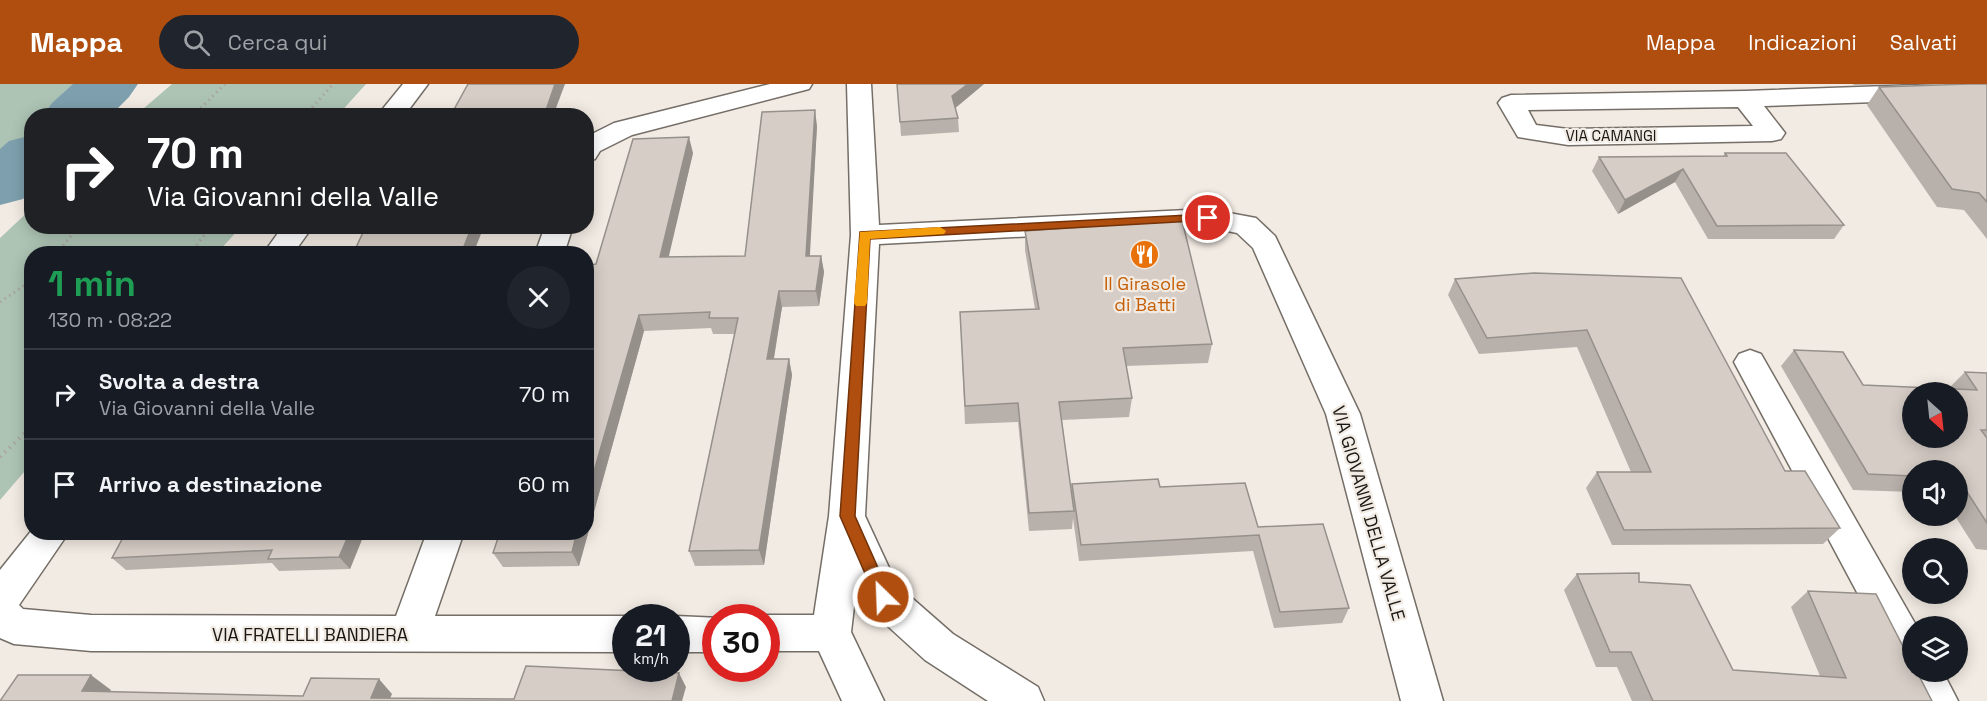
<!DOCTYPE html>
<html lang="it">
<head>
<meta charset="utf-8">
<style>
	:root { --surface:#171b24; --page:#20242c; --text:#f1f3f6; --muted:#9ea1a6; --line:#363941; --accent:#af4e0f }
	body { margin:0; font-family:"Space Grotesk",sans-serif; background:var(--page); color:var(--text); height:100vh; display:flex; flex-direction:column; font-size:22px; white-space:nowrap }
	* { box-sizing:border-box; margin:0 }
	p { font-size:20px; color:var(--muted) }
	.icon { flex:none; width:33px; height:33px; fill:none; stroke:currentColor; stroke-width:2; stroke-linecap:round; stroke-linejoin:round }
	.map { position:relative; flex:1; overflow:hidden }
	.details { position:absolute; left:24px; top:162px; width:570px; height:294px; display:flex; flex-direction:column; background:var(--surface); border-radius:24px; box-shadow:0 3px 15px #0003 }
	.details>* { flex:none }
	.guide { position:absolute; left:24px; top:24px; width:570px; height:126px; border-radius:24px; box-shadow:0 3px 15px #0003; background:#202124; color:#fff; overflow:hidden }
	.needle { width:39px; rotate:153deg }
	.buttons { position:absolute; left:1902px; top:298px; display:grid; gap:12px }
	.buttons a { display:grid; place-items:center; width:66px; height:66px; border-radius:50%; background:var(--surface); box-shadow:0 3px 15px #0003; font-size:30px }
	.speed { position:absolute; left:612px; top:520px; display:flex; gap:12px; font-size:30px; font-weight:700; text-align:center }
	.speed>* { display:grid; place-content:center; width:78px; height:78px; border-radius:50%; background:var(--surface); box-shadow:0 3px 15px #0003; line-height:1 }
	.speed small { font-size:15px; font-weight:400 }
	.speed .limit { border:9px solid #d22; background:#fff; color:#111 }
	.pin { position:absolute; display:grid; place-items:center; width:51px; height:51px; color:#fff; margin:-26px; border:3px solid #fff; border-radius:50%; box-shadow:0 2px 6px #0007 }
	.me { position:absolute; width:66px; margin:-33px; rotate:336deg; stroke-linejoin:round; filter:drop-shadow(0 0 4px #0008) }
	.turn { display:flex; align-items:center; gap:21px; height:126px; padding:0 24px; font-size:27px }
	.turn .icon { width:78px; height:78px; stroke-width:2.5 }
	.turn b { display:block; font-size:42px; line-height:51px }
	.round { display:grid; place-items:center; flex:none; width:63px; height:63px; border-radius:32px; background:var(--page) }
	.head { display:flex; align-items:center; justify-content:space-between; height:102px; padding:0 24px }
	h1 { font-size:36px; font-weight:700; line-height:45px; color:#1e9e55 }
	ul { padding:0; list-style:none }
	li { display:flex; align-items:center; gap:18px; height:90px; padding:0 24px; border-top:2px solid var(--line) }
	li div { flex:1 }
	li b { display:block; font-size:22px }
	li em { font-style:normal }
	header { display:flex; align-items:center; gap:36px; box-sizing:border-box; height:84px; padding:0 30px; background:var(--accent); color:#fff }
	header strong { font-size:28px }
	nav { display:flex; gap:33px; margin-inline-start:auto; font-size:21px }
	.search { width:420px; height:54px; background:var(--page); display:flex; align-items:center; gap:15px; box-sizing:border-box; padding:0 21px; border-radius:33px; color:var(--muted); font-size:22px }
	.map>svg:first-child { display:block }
</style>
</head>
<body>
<header>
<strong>Mappa</strong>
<div class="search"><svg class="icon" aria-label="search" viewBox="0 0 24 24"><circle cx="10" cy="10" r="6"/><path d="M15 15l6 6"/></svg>Cerca qui</div>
<nav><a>Mappa</a><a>Indicazioni</a><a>Salvati</a></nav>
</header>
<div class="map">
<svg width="1987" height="617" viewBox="0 0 1987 617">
	<rect width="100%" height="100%" fill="#f2ebe3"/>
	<path fill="#adc4b4" d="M0,0H104L68,31L32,32L31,64L0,92Z
		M172,0H366L338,31H136Z
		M31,125L32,142L241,143L217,169L32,170L31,380L0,416V154Z"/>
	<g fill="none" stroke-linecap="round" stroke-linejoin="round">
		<path fill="#7ea0ae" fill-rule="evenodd" d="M73,0H138L129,13L110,32H43L52,19Z
			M32,51V107L23,115L0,121V65L9,57Z"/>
		<defs>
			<path id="minor" d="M403,0H428L404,32H377Z
				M770,0H812L809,5L632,51L600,67L595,75L586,77V53L614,39Z
				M847,0H871L879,141L1208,125L1256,134L1275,152L1360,330L1443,617H1401L1326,330L1253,164L1237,149L1208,143L879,160L865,432L897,501L953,550L1038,603L1044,617H988L925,576L869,525L857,497L851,548L884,617H842L819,567H766V534H759L766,531H814L829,432L851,151Z
				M1946,0H1987V14L1764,22L1785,49L1781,55L1772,57L1568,61L1518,53L1498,19L1502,14L1511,11L1745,7ZM1738,23L1753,42L1568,45L1536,41L1528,26Z
				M283,142H313L293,170H263Z
				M545,142H573L564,170H535Z
				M1750,266L1761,270L1917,543H1912V588H1943L1958,617H1915L1902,586L1898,585L1734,278L1739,270Z
				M32,446V448H69L19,521L23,525L91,531L396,532L427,448H464L435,532H626L631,534H626V568L91,567L14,560L0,554V486Z
				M676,532L721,534H716V568H676V534H671Z"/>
		</defs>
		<use href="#minor" stroke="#746e67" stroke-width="3"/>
		<path stroke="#a9a49e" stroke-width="3" stroke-dasharray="1.5 4" stroke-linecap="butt" d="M193,32L225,0
			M305,32L333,0
			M56,170L79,142
			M190,170L211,142
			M0,218L32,196"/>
		<path stroke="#a9a49e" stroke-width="4" stroke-dasharray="1.5 5" stroke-linecap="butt" d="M0,373L32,342"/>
		<use href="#minor" fill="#fff" fill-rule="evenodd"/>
	</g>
	<path fill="#b8b0aa" d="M984,0L955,24L958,34L959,48L901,52L900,38Z
		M1853,0H1904L1854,1Z
		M1987,0V155L1964,126L1937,123L1867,21L1879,3Z
		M817,42L809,172H821L824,188L819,222L782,223L774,275H789L792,291L764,481L695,482L689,467L734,250H713L711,244L644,247L579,482L503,483L493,469L596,180L693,69L668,173L745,172Z
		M1725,69L1844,141L1834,155H1708L1675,98L1618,130L1592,87L1599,73L1723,72Z
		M364,142H503L500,149L481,150L365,144Z
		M1025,147L1212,260L1208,279L1126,282L1132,314L1129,333L1062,336L1071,410L1072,400L1160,403L1258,443L1349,524L1342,539L1274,544L1253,467L1079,477L1073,434L1072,445L1029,447L1018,338L965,340L960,228L1035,225L1025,166Z
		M1534,189L1785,387L1840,444L1823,460L1612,461L1586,404L1597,388H1631L1577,263L1479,270L1448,211L1455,195Z
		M1794,266L1863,301L1950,305L1949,304L1965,288L1987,289V466L1976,465L1955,432H1958V387H1912V408L1853,406L1781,282Z
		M365,448L350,485L279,487L272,479L126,486L112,474Z
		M1577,490L1639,498L1733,586L1820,592L1791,523L1808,507L1932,617H1632L1617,583H1596L1564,506Z"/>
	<path fill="#96908b" d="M555,0H565L553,32H544Z
		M968,0H984L953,26L952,12Z
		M815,26L817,42L809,188L806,172Z
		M689,53L693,69L665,189L660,173Z
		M1683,85L1675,98L1618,130L1625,116Z
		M472,142H477L481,150L473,170H461Z
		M498,142H503L500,149Z
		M821,172L824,188L819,222L816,207Z
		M779,207L782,223L771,291L767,275Z
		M639,231L644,247L579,482L572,468L577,448H586V415Z
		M789,275L792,291L764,481L759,466Z
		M350,448H365L350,485L339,473Z
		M679,589L686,603L682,617H672Z
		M91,591L111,606L104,617L82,607Z
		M379,595L392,610L389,617L371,614Z"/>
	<path fill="#d6cdc6" stroke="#96908b" stroke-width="1.5" fill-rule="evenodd" d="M468,0H555L544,32H435L436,30L452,29Z
		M897,0H968L952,12L958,34L900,38Z
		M1969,0H1987V118L1979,109L1952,105L1879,3Z
		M815,26L806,172H821L816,207H779L767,275H789L759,466L689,467L738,234H709L710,228L639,231L586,415V189L589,181L596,180L633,55L689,53L660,173L745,172L762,28Z
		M1725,69H1786L1844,141L1717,142L1683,85L1625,116L1599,73L1727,72Z
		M1182,136L1212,260L1123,264L1132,314L1059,318L1074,427L1029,429L1018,319L965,322L960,228L1039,225L1025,147Z
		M366,142H472L461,170H353Z
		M1534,189L1681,194L1785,387H1805L1840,444L1624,446L1597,388H1651L1587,246L1487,254L1455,195Z
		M1794,266L1843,268L1863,301L1977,306L1965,288L1987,289V346H1981L1987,354V439L1958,394V387H1912V392L1868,390ZM1912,309H1958V354H1912Z
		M1158,395L1160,403L1245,399L1258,443L1323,440L1349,524L1280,528L1259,451L1081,461L1072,400Z
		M126,448H350L339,473L268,475L272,466L112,474Z
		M500,448H577L572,468L493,469Z
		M1639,489V498L1690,501L1733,586L1846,594L1808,507L1876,510L1912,580V588H1917L1932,617H1653L1631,568H1610L1577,490Z
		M526,582L679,589L672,617H675H0L18,591H91L82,607L303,612L311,594L379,595L371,614L514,615Z"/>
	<path fill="#af4e0f" stroke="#72330a" stroke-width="1.5" d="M1208,130L1214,134L1212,136L870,155L855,432L891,513L889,517L883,520L877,517L840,432L860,148Z"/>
	<path fill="#f59e0b" d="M940,143L946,147L944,150L870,155L867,219L865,222H856L854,219L860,148Z"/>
	<defs>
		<symbol id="restaurant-disc" viewBox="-11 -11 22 22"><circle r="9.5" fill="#e8710a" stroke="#f2ebe3"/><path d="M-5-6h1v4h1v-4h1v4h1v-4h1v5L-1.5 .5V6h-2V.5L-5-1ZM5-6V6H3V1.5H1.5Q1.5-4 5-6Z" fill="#fff"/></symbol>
	</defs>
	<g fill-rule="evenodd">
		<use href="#restaurant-disc" x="1128" y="154" width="33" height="33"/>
	</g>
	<g text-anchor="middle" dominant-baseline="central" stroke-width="4.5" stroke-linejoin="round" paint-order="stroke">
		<g font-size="15" fill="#191714" stroke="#f2ebe3">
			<text x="1611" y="51">VIA CAMANGI</text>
		</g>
		<g font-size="18" fill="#c56008" stroke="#f2ebe3">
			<text x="1145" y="199">Il Girasole<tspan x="1145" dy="21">di Batti</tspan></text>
		</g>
		<g font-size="18" fill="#191714" stroke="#f2ebe3">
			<text transform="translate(1369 429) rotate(74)">VIA GIOVANNI DELLA VALLE</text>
			<text x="310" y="550">VIA FRATELLI BANDIERA</text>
		</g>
	</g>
</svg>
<div class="buttons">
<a><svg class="needle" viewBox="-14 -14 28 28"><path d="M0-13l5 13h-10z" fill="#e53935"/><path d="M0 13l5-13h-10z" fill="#9ea1a6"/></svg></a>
<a><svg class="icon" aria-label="sound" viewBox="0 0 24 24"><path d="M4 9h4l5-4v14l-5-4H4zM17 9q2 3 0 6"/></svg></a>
<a><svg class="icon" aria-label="search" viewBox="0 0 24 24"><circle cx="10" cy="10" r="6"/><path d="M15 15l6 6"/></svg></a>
<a><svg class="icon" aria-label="layers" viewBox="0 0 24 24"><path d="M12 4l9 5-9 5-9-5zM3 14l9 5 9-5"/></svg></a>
</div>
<div class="speed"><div>21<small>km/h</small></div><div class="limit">30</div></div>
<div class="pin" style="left:1208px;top:134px;background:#d93025"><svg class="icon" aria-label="arrive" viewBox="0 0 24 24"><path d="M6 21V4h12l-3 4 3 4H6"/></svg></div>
<svg class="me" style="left:883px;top:513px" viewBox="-20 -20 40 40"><circle r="17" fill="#af4e0f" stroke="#fff" stroke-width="3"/><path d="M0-11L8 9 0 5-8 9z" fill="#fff"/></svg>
<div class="guide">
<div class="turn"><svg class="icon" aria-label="right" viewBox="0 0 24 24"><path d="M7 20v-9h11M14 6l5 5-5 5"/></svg><div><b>70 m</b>Via Giovanni della Valle</div></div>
</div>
<section class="details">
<div class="head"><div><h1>1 min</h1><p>130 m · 08:22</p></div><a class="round"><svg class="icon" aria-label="close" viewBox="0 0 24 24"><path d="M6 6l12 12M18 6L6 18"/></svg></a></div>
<ul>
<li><svg class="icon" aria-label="right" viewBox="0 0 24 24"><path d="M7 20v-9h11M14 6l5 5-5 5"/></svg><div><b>Svolta a destra</b><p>Via Giovanni della Valle</p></div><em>70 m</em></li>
<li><svg class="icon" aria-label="arrive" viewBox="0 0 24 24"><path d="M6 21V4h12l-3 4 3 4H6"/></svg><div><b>Arrivo a destinazione</b></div><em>60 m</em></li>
</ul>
</section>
</div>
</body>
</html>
